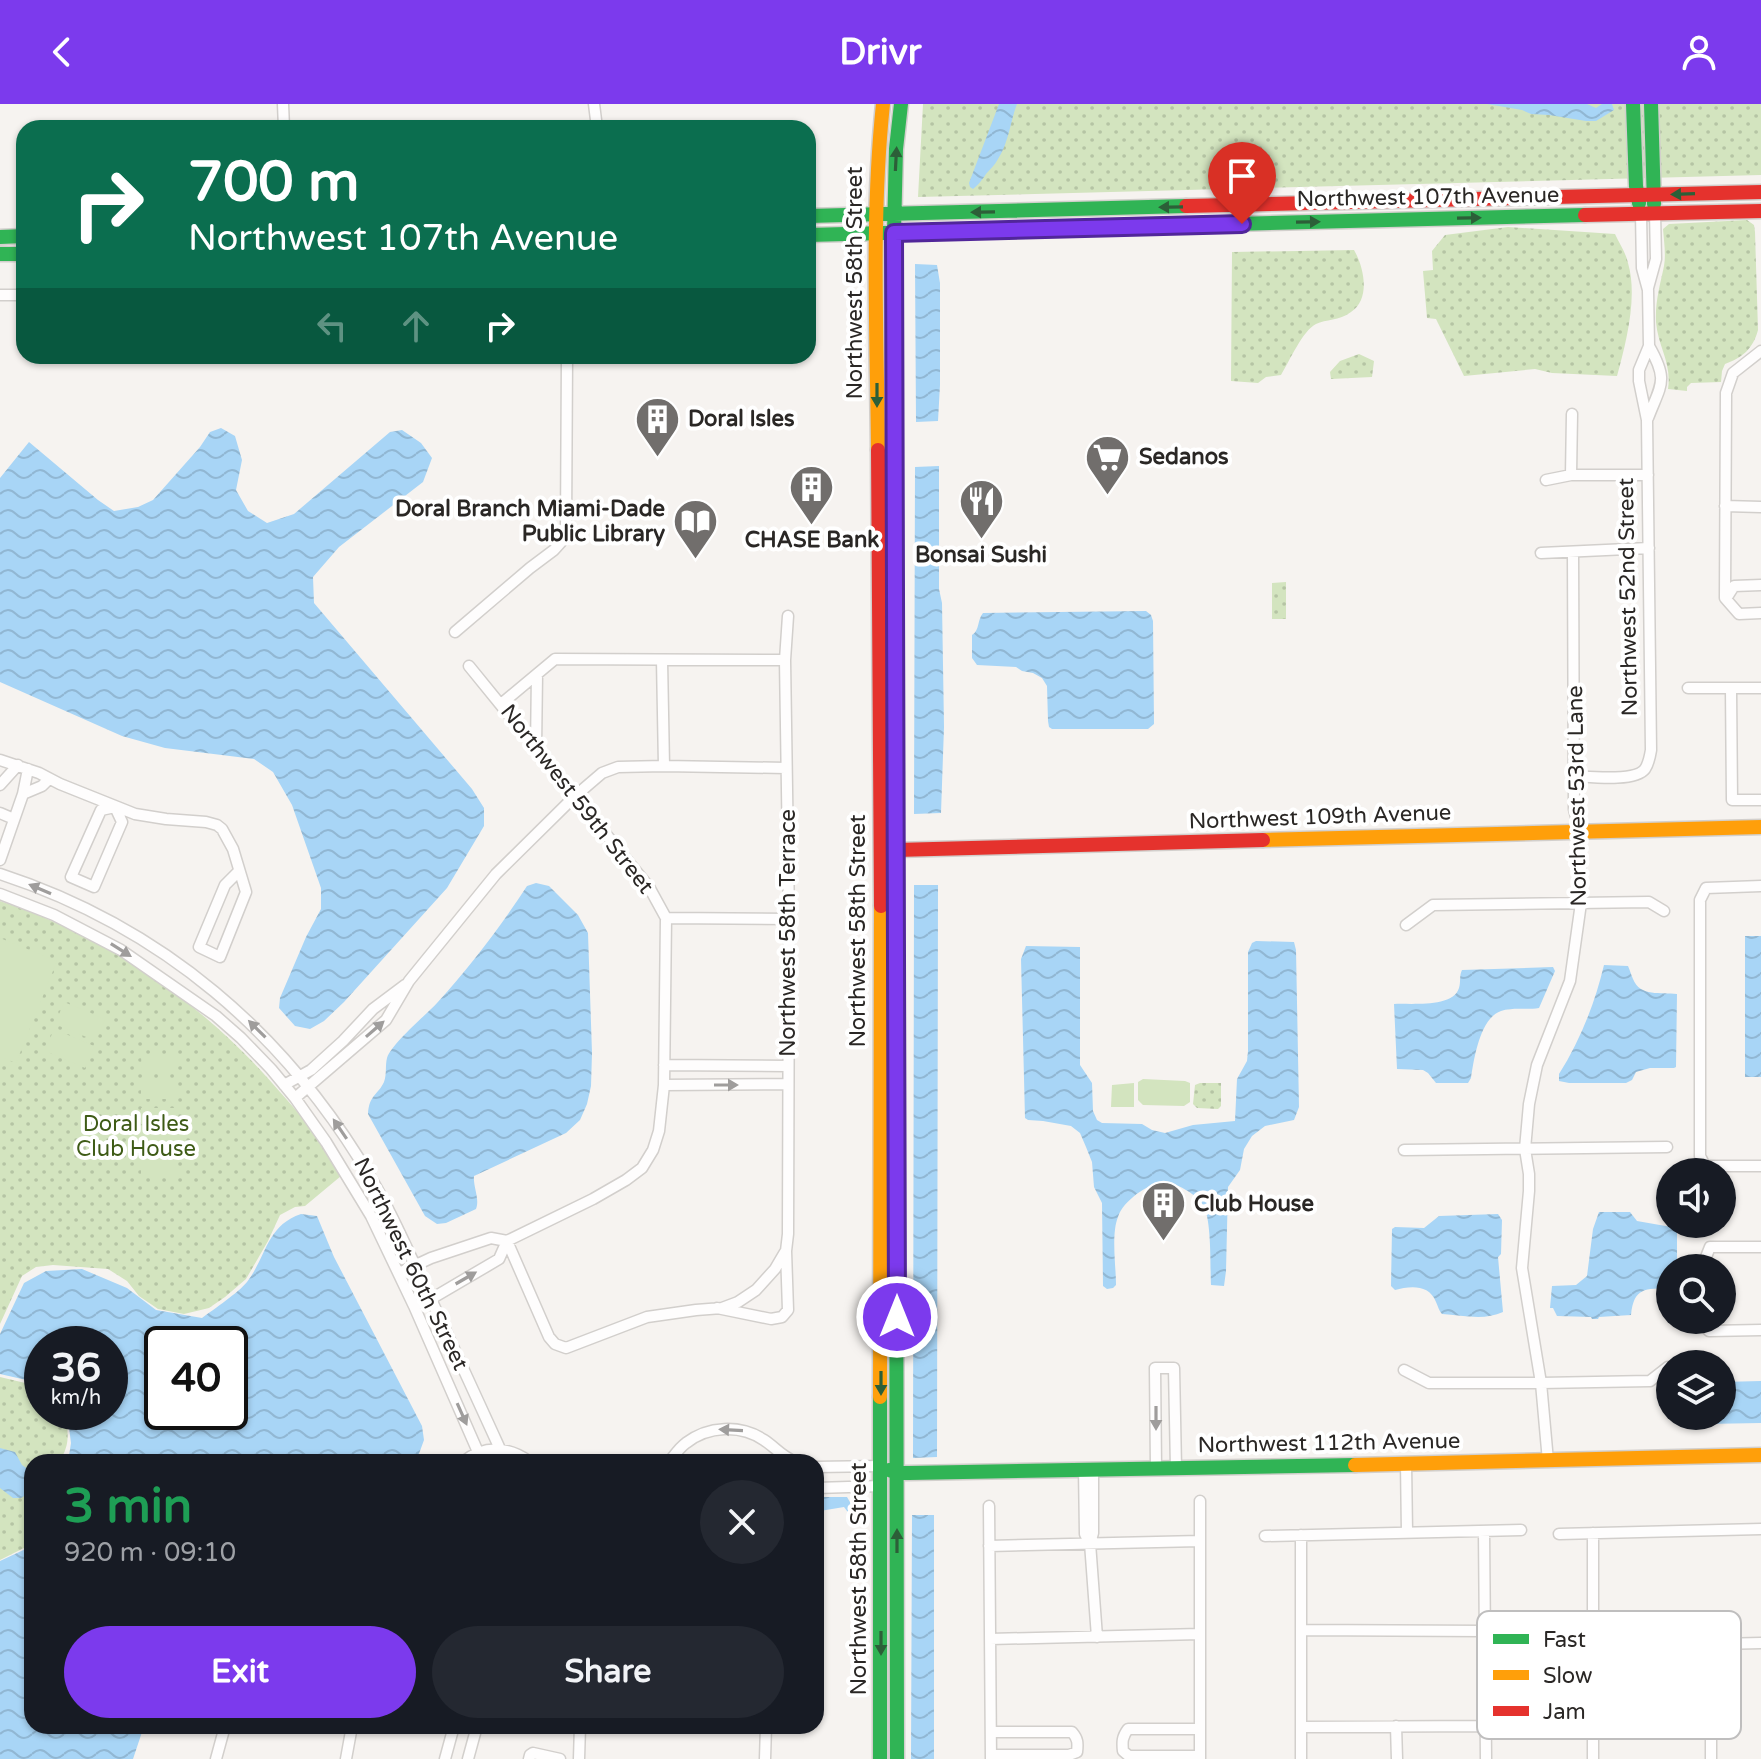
<!DOCTYPE html>
<html lang="en">
<head>
<meta charset="utf-8">
<style>
	:root { --surface:#171b24; --page:#242831; --text:#f1f3f6; --muted:#9ea1a6; --accent:#7c3aed }
	body { margin:0; font-family:"Varela Round",sans-serif; background:var(--page); color:var(--text); height:100vh; display:flex; flex-direction:column; font-size:30px; white-space:nowrap }
	* { box-sizing:border-box; margin:0 }
	p { font-size:26px; color:var(--muted) }
	.icon { flex:none; width:44px; height:44px; fill:none; stroke:currentColor; stroke-width:2; stroke-linecap:round; stroke-linejoin:round }
	.map { position:relative; flex:1; overflow:hidden }
	.drawer { position:absolute; left:24px; top:1350px; width:800px; height:280px; display:flex; flex-direction:column; background:var(--surface); border-radius:24px; box-shadow:0 2px 6px #0004 }
	.drawer>* { flex:none }
	.guide { position:absolute; left:16px; top:16px; width:800px; height:244px; border-radius:24px; box-shadow:0 2px 6px #0004; background:#0b6e4f; color:#fff; overflow:hidden }
	.buttons { position:absolute; left:1656px; top:1054px; display:grid; gap:16px }
	.buttons a { display:grid; place-items:center; width:80px; height:80px; border-radius:50%; background:var(--surface); box-shadow:0 2px 6px #0004; font-size:40px }
	.speed { position:absolute; left:24px; top:1222px; display:flex; gap:16px; font-size:40px; font-weight:700; text-align:center }
	.speed>* { display:grid; place-content:center; width:104px; height:104px; border-radius:50%; background:var(--surface); box-shadow:0 2px 6px #0004; line-height:1 }
	.speed small { font-size:20px; font-weight:400 }
	.speed .limit { border:4px solid #111; border-radius:12px; background:#fff; color:#111 }
	.pin { position:absolute; display:grid; place-items:center; width:68px; height:68px; color:#fff; margin:-82px -34px; border-radius:50% 50% 50% 0; rotate:-45deg; box-shadow:0 0 8px #0007 }
	.pin .icon { rotate:45deg }
	.me { position:absolute; width:88px; margin:-44px; rotate:0deg; stroke-linejoin:round; filter:drop-shadow(0 0 6px #0008) }
	.turn { display:flex; align-items:center; gap:28px; height:168px; padding:0 40px; font-size:36px }
	.turn .icon { width:104px; height:104px; stroke-width:2.5 }
	.turn b { display:block; font-size:56px; line-height:68px }
	.lanes { display:flex; align-items:center; height:76px; padding:0 40px; background:#0003; justify-content:center; gap:40px; direction:ltr }
	.lanes .off { opacity:.35 }
	.round { display:grid; place-items:center; flex:none; width:84px; height:84px; border-radius:42px; background:var(--page) }
	.overview { display:flex; align-items:center; justify-content:space-between; height:136px; padding:0 40px }
	h1 { font-size:48px; font-weight:700; line-height:60px; color:#1e9e55 }
	.action { display:flex; gap:16px; margin-top:auto; padding:16px 40px }
	.action a { flex:1; height:92px; border-radius:48px; background:var(--accent); color:#fff; font-size:32px; font-weight:700; line-height:92px; text-align:center }
	.action a+a { background:var(--page); color:var(--text) }
	header { display:flex; justify-content:space-between; align-items:center; height:104px; padding:0 40px; background:var(--accent); color:#fff; font-size:36px; font-weight:700 }
	.map>svg:first-child { display:block }
</style>
</head>
<body>
<header><svg class="icon" aria-label="back" viewBox="0 0 24 24"><path d="M15 5l-7 7 7 7"/></svg>Drivr<svg class="icon" aria-label="person" viewBox="0 0 24 24"><circle cx="12" cy="8" r="4"/><path d="M4 21q1-7 8-7t8 7"/></svg></header>
<div class="map">
<svg width="1761" height="1655" viewBox="0 0 1761 1655">
	<defs>
		<pattern id="green-dots" width="8" height="8" patternUnits="userSpaceOnUse" patternTransform="scale(2)"><rect width="8" height="8" fill="#d3e4bf"/><path d="M2 2h.1M6 6h.1" fill="none" stroke="#b5c4a4" stroke-width="1.8" stroke-linecap="round"/></pattern>
		<pattern id="water-waves" width="16" height="10" patternUnits="userSpaceOnUse" patternTransform="scale(2)"><rect width="16" height="10" fill="#a8d5f6"/><path d="M0 5q4-4 8 0t8 0" fill="none" stroke="#91b7d3"/></pattern>
	</defs>
	<rect width="100%" height="100%" fill="#f6f3f0"/>
	<path fill="url(#green-dots)" d="M923,0H1761V71L918,93Z
		M1747,116L1754,121L1755,128L1758,226C1753,245 1742,254 1725,260L1722,267L1721,278L1691,279L1687,283V287L1668,285C1672,259 1658,243 1656,218C1655,198 1660,181 1664,162C1666,151 1664,137 1663,125L1669,120Z
		M1508,123L1615,130C1619,139 1626,149 1628,159C1638,193 1626,239 1617,272L1552,269L1535,265L1464,272L1436,215L1427,214L1423,167L1433,166L1432,147L1445,131Z
		M1354,146C1364,163 1371,195 1351,208C1339,217 1326,215 1316,220C1303,226 1289,258 1281,271L1266,273L1258,279L1231,277L1232,148Z
		M1359,250L1374,257L1372,273L1331,275L1330,268L1340,257Z
		M1286,478V515H1272V479Z
		M0,797C107,832 206,901 280,988C289,998 299,1009 307,1020C319,1037 329,1055 341,1072L305,1102L295,1103L280,1111L268,1137L246,1175L225,1193L209,1204L184,1210L158,1205L139,1192L127,1177L108,1165L53,1161L36,1163L22,1172L0,1220Z
		M1200,979H1221V1002L1218,1005L1197,1004L1193,1000L1195,981Z
		M0,1273L42,1283V1308H65C68,1328 71,1340 59,1358H32V1440L0,1456Z"/>
	<path fill="#d3e4bf" d="M0,834L57,857L16,959L0,953Z
		M64,898L105,915L96,937L55,920Z
		M54,925L94,942L85,964L45,947Z
		M141,952H178V969H142Z
		M1143,975L1185,977L1190,979V998L1184,1002L1143,1001L1138,996V978Z
		M141,978H178V995H141Z
		M1134,979V1003H1111L1112,981Z
		M141,1004H178V1021L141,1020Z
		M141,1029H178V1046H141Z
		M141,1055H178V1072H141Z"/>
	<path fill="url(#water-waves)" fill-rule="evenodd" d="M999,0H1017C1010,18 1009,38 998,55C995,61 990,65 986,70C982,76 979,80 973,85L970,83L969,79Z
		M1487,0H1587L1596,4L1602,0H1612L1614,6L1596,17H1586L1549,11L1531,10L1522,6Z
		M915,160L937,161L940,179V281L938,317L916,318Z
		M221,324L235,332L242,356L236,386L248,407L267,419L294,410L390,328L402,326L421,339L432,354L423,378L339,443L313,473L314,499L472,685L484,704V722L447,784L344,898L324,917L310,925L295,922L279,904L280,894L306,833L321,805V784L292,701L273,668L254,655L165,644L122,632L0,578V374L29,338L98,396L114,407L138,403L153,396L200,343L210,328Z
		M939,362V485L942,499L944,623L941,709L914,710L915,363Z
		M1146,507L1151,511L1153,517L1154,620L1148,625H1052L1049,623L1048,617L1047,582L1042,574L1033,569L1022,567L1016,563L977,561L972,554V531C980,526 977,516 983,509Z
		M536,779L549,782L578,811L588,829L592,949L591,982L587,1000L580,1016L566,1029L474,1072C473,1083 480,1095 476,1105L446,1119L437,1120L425,1112L368,1010C369,991 378,991 384,978C387,970 385,962 387,954C392,939 425,912 437,899C469,864 501,822 527,782Z
		M914,781H938L937,1353L913,1354Z
		M1745,832H1761V973H1745Z
		M1256,837L1294,838L1296,846L1299,1003L1294,1016L1265,1022L1252,1032L1244,1045L1240,1066L1228,1083L1226,1167L1224,1182L1211,1181C1210,1163 1212,1115 1203,1101C1197,1091 1179,1080 1167,1079C1150,1077 1123,1097 1118,1113C1111,1130 1116,1162 1116,1181L1113,1184L1107,1185L1103,1182L1102,1099L1094,1083L1092,1058L1086,1043L1080,1029L1071,1022L1043,1017L1028,1016L1025,1014L1021,855L1026,842L1080,843V961L1092,979L1093,1007L1097,1016L1102,1019L1142,1020L1152,1026L1165,1029L1193,1021L1235,1017L1237,975L1247,957L1248,947V848L1252,839Z
		M1604,861L1628,862C1630,866 1631,871 1633,875C1640,893 1661,888 1677,890L1676,963L1674,964H1650L1636,968L1632,976L1626,979H1569L1559,977V970C1580,937 1595,899 1604,861Z
		M1553,863L1555,867L1539,904C1527,906 1512,903 1501,907C1480,914 1474,955 1471,974L1468,979H1436L1428,969L1423,966L1397,965L1394,900C1411,899 1453,904 1459,884C1461,878 1459,872 1462,866Z
		M1599,1108H1630L1637,1117L1677,1124V1164H1670V1184C1645,1185 1634,1183 1631,1211L1599,1213L1598,1215H1592L1591,1213L1557,1212L1553,1204H1550L1552,1182L1576,1181L1587,1172L1593,1125Z
		M301,1110L317,1112L334,1153L422,1322L424,1336L416,1358H68L71,1339L67,1308H110V1240H42V1282L35,1278L0,1270V1230L24,1179L46,1167L82,1165L127,1184L156,1206L202,1214C214,1205 238,1189 247,1178C267,1152 266,1122 301,1110ZM162,1240H230V1308H162Z
		M1498,1110L1502,1116L1501,1150L1498,1153L1503,1208C1484,1217 1462,1211 1442,1210C1439,1207 1438,1202 1436,1198C1429,1180 1410,1182 1395,1186L1391,1182L1392,1125L1395,1123L1424,1124L1439,1112Z
		M1761,1277V1319L1706,1320V1312H1722V1278Z
		M0,1344L15,1348L22,1361L32,1368V1381L29,1384V1389L21,1394H13L0,1384Z
		M820,1393H847L854,1405V1410L850,1411L844,1403L820,1407L818,1402Z
		M912,1411H934V1655H911Z
		M32,1442V1622H144L133,1655H0V1457Z"/>
	<g fill="none" stroke-linecap="round" stroke-linejoin="round">
		<defs>
			<path id="street" d="M283,0L284,24
				M594,0L597,24
				M1648,184L1656,155L1655,109
				M0,191H24
				M1648,314C1661,280 1669,277 1649,242
				M1571,371L1572,310
				M1546,376L1571,371H1648
				M1725,402L1761,403
				M1541,449L1649,444
				M1727,493L1734,482L1761,481
				M1725,494L1726,289L1733,269L1761,247
				M1725,494L1739,510L1761,509
				M455,528L530,464L554,446L563,436L566,426L567,252
				M662,556L664,662
				M1688,584H1761
				M1731,585L1732,696H1761
				M501,600L555,555L785,556
				M536,644L537,570
				M0,656L39,669L60,680L135,710L166,715L206,718L217,721L222,725L233,745L246,788L220,853L199,843L225,781L239,767
				M1575,672C1592,673 1635,678 1645,665C1649,659 1650,652 1651,646L1647,316L1639,277V266L1649,242L1648,186L1642,164L1641,110
				M0,681L18,661
				M23,690L42,682L49,675
				M115,703L122,718L94,783L71,773L101,706Z
				M0,709L14,715
				M0,756L23,690L28,665
				M0,770C162,823 286,929 372,1076C391,1107 405,1141 421,1174C448,1231 474,1288 500,1345
				M1761,782L1706,784L1700,796V1052L1705,1062H1761
				M0,790L54,811L121,846L216,912L241,934L271,965L295,994L326,1038L371,1112L414,1202L478,1348
				M666,814L789,815
				M1406,821L1433,801L1649,798L1664,807
				M664,961L788,962
				M284,981L311,966L343,937L373,905L405,881
				M664,981L788,980
				M295,994L386,916L409,877L496,770L574,693L602,669L618,663L664,662L786,664
				M1404,1046L1667,1043
				M507,1137L549,1233L555,1240L566,1244L647,1213L696,1206L722,1204L738,1198L756,1186L775,1165L785,1148
				M1704,1164V1158L1710,1143H1761
				M399,1169L431,1154L491,1134L507,1137L593,1095L626,1076L642,1064L653,1046L659,1027L664,981L666,814L649,783L469,562
				M414,1202L431,1195L499,1155L507,1137
				M717,1204L771,1215L782,1213L788,1206L786,1147L788,1130L789,815L785,556L788,512
				M1704,1216V1221L1709,1227L1761,1226
				M1404,1266L1429,1279H1541L1650,1277L1668,1263
				M1548,1357L1541,1279L1522,1164L1529,1087V1070L1525,1045L1529,1000L1537,961L1570,877L1581,799L1580,728L1574,705L1573,449
				M463,1358C484,1341 508,1342 530,1358
				M669,1358C674,1352 679,1344 686,1339C708,1322 740,1320 764,1336C776,1344 780,1351 795,1358
				M1406,1359L1407,1428
				M816,1363L881,1362
				M1156,1364L1155,1264H1174L1176,1364
				M1084,1365L1085,1430L1090,1439L1097,1533
				M816,1384L881,1382
				M1200,1397V1655
				M989,1402L991,1655
				M1484,1427L1486,1655
				M1559,1430L1761,1425
				M1301,1431V1655
				M1265,1432L1521,1426
				M1090,1439L1093,1429V1365
				M989,1442L1200,1437
				M1301,1526L1485,1527
				M990,1535L1200,1530
				M1677,1541L1761,1539
				M1711,1541V1655
				M1396,1622L1397,1655
				M1301,1623L1486,1622
				M1200,1625H1128C1122,1633 1122,1638 1123,1647L1129,1652H1200
				M991,1628H1072C1078,1635 1078,1639 1077,1648L1069,1651H991
				M216,1655L225,1622
				M346,1655L352,1622
				M445,1655L454,1622
				M468,1655L477,1622
				M529,1655L530,1651L533,1649L560,1655
				M579,1655L580,1622
				M765,1655L766,1622
				M1593,1655V1429"/>
			<path id="fast" d="M1633,0L1636,82L1639,99
				M1651,0L1654,100
				M808,112L1186,102
				M808,131L1585,111
				M0,133L24,132
				M0,150H24
				M895,383L894,129L896,45L901,0
				M896,944L897,1655
				M889,1366L897,1369H909L1355,1361
				M880,1655V1293"/>
			<path id="slow" d="M878,346C877,231 871,115 883,0
				M895,383L896,944
				M1263,736L1761,723
				M880,1293L881,802
				M1355,1361L1761,1351"/>
			<path id="jam" d="M1186,102L1761,88
				M1585,111L1761,107
				M878,346L881,802
				M896,746L1263,736"/>
		</defs>
		<use href="#street" stroke="#d2cfcc" stroke-width="13"/>
		<use href="#fast" stroke="#d2cfcc" stroke-width="17"/>
		<use href="#slow" stroke="#d2cfcc" stroke-width="17"/>
		<use href="#jam" stroke="#d2cfcc" stroke-width="17"/>
		<use href="#street" stroke="#fefdfd" stroke-width="10"/>
		<use href="#fast" stroke="#30b455" stroke-width="14"/>
		<use href="#slow" stroke="#ff9f0a" stroke-width="14"/>
		<use href="#jam" stroke="#e5322d" stroke-width="14"/>
	</g>
	<defs><path id="oneway-solid" d="M-6-.8H1V-3.2L6.5 0L1 3.2V.8H-6Z" transform="scale(2)"/></defs>
	<g fill="#2c5f38">
		<use href="#oneway-solid" transform="translate(896 55) rotate(-87)"/>
		<use href="#oneway-solid" transform="translate(1683 90) rotate(178)"/>
		<use href="#oneway-solid" transform="translate(1171 103) rotate(179)"/>
		<use href="#oneway-solid" transform="translate(983 108) rotate(179)"/>
		<use href="#oneway-solid" transform="translate(1469 114) rotate(-1)"/>
		<use href="#oneway-solid" transform="translate(1308 118) rotate(-1)"/>
		<use href="#oneway-solid" transform="translate(877 291) rotate(90)"/>
		<use href="#oneway-solid" transform="translate(881 1279) rotate(90)"/>
		<use href="#oneway-solid" transform="translate(897 1437) rotate(-90)"/>
		<use href="#oneway-solid" transform="translate(881 1539) rotate(90)"/>
	</g>
	<g fill="#9f9d9c">
		<use href="#oneway-solid" transform="translate(40 785) rotate(-157)"/>
		<use href="#oneway-solid" transform="translate(121 846) rotate(32)"/>
		<use href="#oneway-solid" transform="translate(257 925) rotate(-135)"/>
		<use href="#oneway-solid" transform="translate(375 925) rotate(-41)"/>
		<use href="#oneway-solid" transform="translate(726 981)"/>
		<use href="#oneway-solid" transform="translate(340 1025) rotate(-124)"/>
		<use href="#oneway-solid" transform="translate(466 1174) rotate(-30)"/>
		<use href="#oneway-solid" transform="translate(462 1310) rotate(66)"/>
		<use href="#oneway-solid" transform="translate(1156 1314) rotate(90)"/>
		<use href="#oneway-solid" transform="translate(731 1326) rotate(-177)"/>
	</g>
	<g fill="none" stroke-linecap="round" stroke-linejoin="round">
		<defs>
			<path id="route" d="M897,1213L894,129L1242,120"/>
		</defs>
		<use href="#route" stroke="#51269a" stroke-width="20"/>
		<use href="#route" stroke="#7c3aed" stroke-width="14"/>
	</g>
	<defs>
		<symbol id="building-pin" viewBox="-11 -11 22 30"><path d="M0 17L-7.5 6A9.5 9.5 0 1 1 7.5 6Z" fill="#716e6c" stroke="#fff"/><path d="M-4-6H4V6H1V3H-1V6H-4ZM-2.5-4.3h1.7v1.8h-1.7ZM.8-4.3h1.7v1.8H.8ZM-2.5-1h1.7V.8h-1.7ZM.8-1h1.7V.8H.8Z" fill="#fff"/></symbol>
		<symbol id="supermarket-pin" viewBox="-11 -11 22 30"><path d="M0 17L-7.5 6A9.5 9.5 0 1 1 7.5 6Z" fill="#716e6c" stroke="#fff"/><path d="M-6-5.5h2.5l.6 2H6L4.5 2H-2.5L-4.4-4H-6ZM-1.5 3.2a1.3 1.3 0 1 0 .1 0ZM3 3.2a1.3 1.3 0 1 0 .1 0Z" fill="#fff"/></symbol>
		<symbol id="restaurant-pin" viewBox="-11 -11 22 30"><path d="M0 17L-7.5 6A9.5 9.5 0 1 1 7.5 6Z" fill="#716e6c" stroke="#fff"/><path d="M-5-6h1v4h1v-4h1v4h1v-4h1v5L-1.5 .5V6h-2V.5L-5-1ZM5-6V6H3V1.5H1.5Q1.5-4 5-6Z" fill="#fff"/></symbol>
		<symbol id="library-pin" viewBox="-11 -11 22 30"><path d="M0 17L-7.5 6A9.5 9.5 0 1 1 7.5 6Z" fill="#716e6c" stroke="#fff"/><path d="M-6-4Q-3-5.5-.7-3.5V5Q-3 3-6 4ZM6-4Q3-5.5 .7-3.5V5Q3 3 6 4Z" fill="#fff"/></symbol>
	</defs>
	<g fill-rule="evenodd">
		<use href="#building-pin" x="632" y="290" width="51" height="69"/>
		<use href="#supermarket-pin" x="1082" y="328" width="51" height="69"/>
		<use href="#building-pin" x="786" y="358" width="51" height="69"/>
		<use href="#restaurant-pin" x="956" y="372" width="51" height="69"/>
		<use href="#library-pin" x="670" y="392" width="51" height="69"/>
		<use href="#building-pin" x="1138" y="1074" width="51" height="69"/>
	</g>
	<g text-anchor="middle" dominant-baseline="central" stroke-width="8" stroke-linejoin="round" paint-order="stroke">
		<g font-size="22" fill="#2a2725" stroke="#fff">
			<text transform="translate(1428 93) rotate(-1)">Northwest 107th Avenue</text>
			<text transform="translate(855 179) rotate(-90)">Northwest 58th Street</text>
			<text transform="translate(1628 493) rotate(-91)">Northwest 52nd Street</text>
			<text transform="translate(1577 692) rotate(-91)">Northwest 53rd Lane</text>
			<text transform="translate(577 695) rotate(52)">Northwest 59th Street</text>
			<text transform="translate(1320 713) rotate(-2)">Northwest 109th Avenue</text>
			<text transform="translate(858 827) rotate(-90)">Northwest 58th Street</text>
			<text transform="translate(788 829) rotate(-90)">Northwest 58th Terrace</text>
			<text transform="translate(411 1160) rotate(64)">Northwest 60th Street</text>
			<text transform="translate(1329 1339) rotate(-1)">Northwest 112th Avenue</text>
			<text transform="translate(859 1475) rotate(-90)">Northwest 58th Street</text>
		</g>
		<g font-size="22" font-weight="bold" fill="#2a2725" stroke="#fff" text-anchor="start">
			<text x="688" y="315">Doral Isles</text>
			<text x="1139" y="353">Sedanos</text>
			<text x="665" y="405" text-anchor="end">Doral Branch Miami-Dade<tspan x="665" dy="25">Public Library</tspan></text>
			<text x="812" y="436" text-anchor="middle">CHASE Bank</text>
			<text x="981" y="451" text-anchor="middle">Bonsai Sushi</text>
			<text x="1194" y="1100">Club House</text>
		</g>
		<g font-size="22" fill="#3e5b16" stroke="#fff">
			<text x="136" y="1020">Doral Isles<tspan x="136" dy="25">Club House</tspan></text>
		</g>
	</g>
	<rect x="1477" y="1507" width="264" height="128" rx="12" fill="#fff" stroke="#bfbebe" stroke-width="2"/>
	<rect x="1493" y="1530" width="36" height="10" fill="#30b455"/>
	<rect x="1493" y="1566" width="36" height="10" fill="#ff9f0a"/>
	<rect x="1493" y="1602" width="36" height="10" fill="#e5322d"/>
	<g font-size="22" fill="#2a2725">
		<text x="1543" y="1543">Fast</text>
		<text x="1543" y="1579">Slow</text>
		<text x="1543" y="1615">Jam</text>
	</g>
</svg>
<div class="buttons">
<a><svg class="icon" aria-label="sound" viewBox="0 0 24 24"><path d="M4 9h4l5-4v14l-5-4H4zM17 9q2 3 0 6"/></svg></a>
<a><svg class="icon" aria-label="search" viewBox="0 0 24 24"><circle cx="10" cy="10" r="6"/><path d="M15 15l6 6"/></svg></a>
<a><svg class="icon" aria-label="layers" viewBox="0 0 24 24"><path d="M12 4l9 5-9 5-9-5zM3 14l9 5 9-5"/></svg></a>
</div>
<div class="speed"><div>36<small>km/h</small></div><div class="limit">40</div></div>
<div class="pin" style="left:1242px;top:120px;background:#d93025"><svg class="icon" aria-label="arrive" viewBox="0 0 24 24"><path d="M6 21V4h12l-3 4 3 4H6"/></svg></div>
<svg class="me" style="left:897px;top:1213px" viewBox="-20 -20 40 40"><circle r="17" fill="#7c3aed" stroke="#fff" stroke-width="3"/><path d="M0-11L8 9 0 5-8 9z" fill="#fff"/></svg>
<div class="guide">
<div class="turn"><svg class="icon" aria-label="right" viewBox="0 0 24 24"><path d="M7 20v-9h11M14 6l5 5-5 5"/></svg><div><b>700 m</b>Northwest 107th Avenue</div></div>
<div class="lanes"><svg class="icon off" aria-label="left" viewBox="0 0 24 24"><path d="M17 20v-9H6M10 6l-5 5 5 5"/></svg><svg class="icon off" aria-label="ahead" viewBox="0 0 24 24"><path d="M12 20V5M6 11l6-6 6 6"/></svg><svg class="icon" aria-label="right" viewBox="0 0 24 24"><path d="M7 20v-9h11M14 6l5 5-5 5"/></svg></div>
</div>
<section class="drawer">
<div class="overview"><div><h1>3 min</h1><p>920 m · 09:10</p></div><a class="round"><svg class="icon" aria-label="close" viewBox="0 0 24 24"><path d="M6 6l12 12M18 6L6 18"/></svg></a></div>
<div class="action"><a>Exit</a><a>Share</a></div>
</section>
</div>
</body>
</html>
